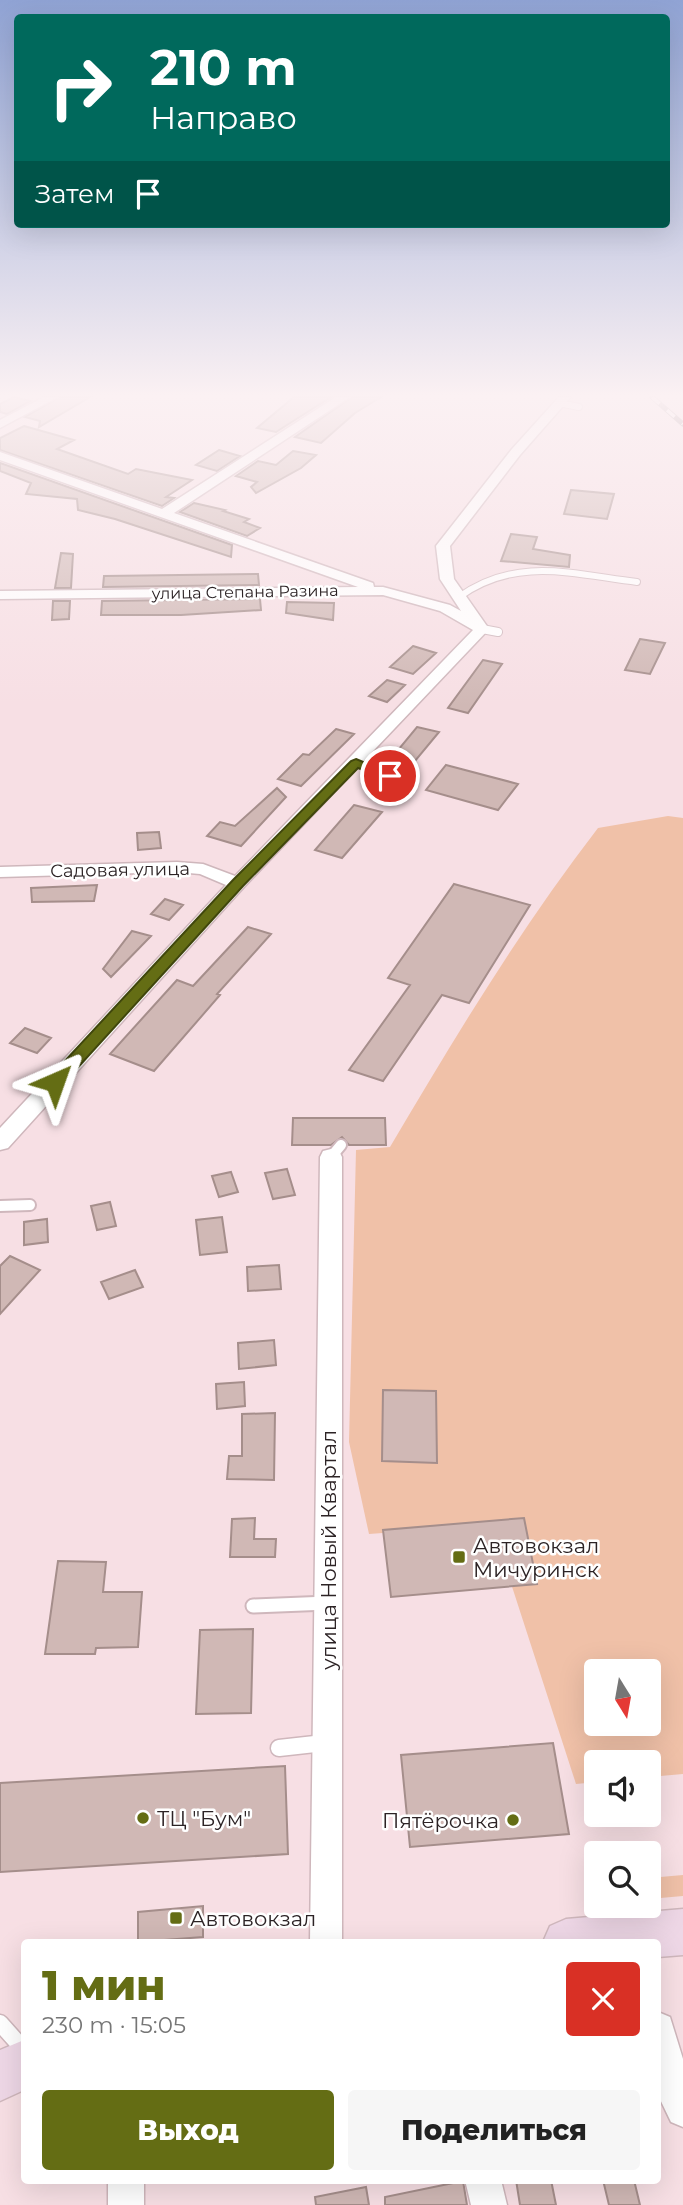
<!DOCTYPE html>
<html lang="ru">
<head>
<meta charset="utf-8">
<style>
	:root { --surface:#fff; --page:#f6f6f6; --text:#222; --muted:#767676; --accent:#646d14 }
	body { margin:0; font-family:Montserrat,sans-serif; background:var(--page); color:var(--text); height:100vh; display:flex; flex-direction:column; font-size:26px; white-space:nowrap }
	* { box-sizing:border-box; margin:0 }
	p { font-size:23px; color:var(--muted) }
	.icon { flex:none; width:38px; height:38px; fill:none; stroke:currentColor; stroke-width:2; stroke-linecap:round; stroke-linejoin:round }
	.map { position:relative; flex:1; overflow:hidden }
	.side { position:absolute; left:21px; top:1939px; width:640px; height:245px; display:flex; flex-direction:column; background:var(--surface); border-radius:7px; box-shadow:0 7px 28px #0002 }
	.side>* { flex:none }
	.banner { position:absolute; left:14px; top:14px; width:656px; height:214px; border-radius:7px; box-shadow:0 7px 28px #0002; background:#00695c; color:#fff; overflow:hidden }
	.needle { width:46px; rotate:169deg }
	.tools { position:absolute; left:584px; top:1659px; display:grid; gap:14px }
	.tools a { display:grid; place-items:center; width:77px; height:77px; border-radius:7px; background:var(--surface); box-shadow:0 7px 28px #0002; font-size:35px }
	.pin { position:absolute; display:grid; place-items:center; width:60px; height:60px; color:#fff; margin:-30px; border:4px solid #fff; border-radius:50%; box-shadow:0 2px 7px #0007 }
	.me { position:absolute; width:77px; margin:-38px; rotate:43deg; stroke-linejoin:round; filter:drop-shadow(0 0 5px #0008) }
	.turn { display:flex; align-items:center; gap:24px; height:147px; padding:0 21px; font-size:32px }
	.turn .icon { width:91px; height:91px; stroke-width:2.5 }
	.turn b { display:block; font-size:49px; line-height:60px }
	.then { display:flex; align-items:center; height:66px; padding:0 21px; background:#0003; gap:14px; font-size:26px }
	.round { display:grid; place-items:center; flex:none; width:74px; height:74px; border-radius:7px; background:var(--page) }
	.headline { display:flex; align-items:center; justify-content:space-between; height:119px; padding:0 21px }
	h1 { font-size:42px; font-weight:800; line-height:52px; color:var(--accent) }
	.cta { display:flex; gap:14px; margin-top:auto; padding:14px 21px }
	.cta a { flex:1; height:80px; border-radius:7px; background:var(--accent); color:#fff; font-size:28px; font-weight:800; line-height:80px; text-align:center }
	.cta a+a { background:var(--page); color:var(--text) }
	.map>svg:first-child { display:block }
</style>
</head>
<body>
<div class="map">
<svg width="683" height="2205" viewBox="0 0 683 2205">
	<rect width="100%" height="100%" fill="#f7dfe4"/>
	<path fill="#f0c1a8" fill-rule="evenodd" d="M668,816L683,818V1774L649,1777V1762H597V1782L576,1784L492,1525L369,1534L349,1442L356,1150L390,1147C455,1037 520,929 598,828ZM597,1671H649V1724H597Z
		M683,1875V1896L649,1899V1878Z"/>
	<path fill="#d0b8b5" stroke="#a58e8b" stroke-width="2" d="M14,397L30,401L7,414L0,412V404Z
		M60,397H90L39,427L40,421L25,417Z
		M294,397H331L276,432L257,428Z
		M352,397H381L355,413L321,443L295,437Z
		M24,426L74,440L57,449L128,474L136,469L192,480L166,497L174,498L162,506L0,450V438Z
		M219,450L240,456L217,471L196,465Z
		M293,451L316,455L301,468L256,493L251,487L257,482L236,476L258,461L276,465Z
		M0,463L232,545L231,557L115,519L78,510L77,499L26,494L31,483L0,471Z
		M571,490L614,494L607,519L564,514Z
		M194,503L225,510L223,511L249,519L244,522L260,528L247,536L180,512Z
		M511,534L537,537L533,549L570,555L569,567L501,561Z
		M61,553L73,554L71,588H55Z
		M258,574L259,585L103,587L104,576Z
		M260,599L261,610L181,615H101L102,601Z
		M53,601H70L69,619L52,620Z
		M287,602L334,603L333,620L286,613Z
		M640,639L665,643L650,674L625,670Z
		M413,646L436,653L413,674L390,667Z
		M483,660L502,664L468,713L448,708Z
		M387,680L405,685L387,702L369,696Z
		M417,727L439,732L410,767L389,761Z
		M336,729L354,734L301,786L278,779L303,754L309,755Z
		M446,765L518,784L498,810L426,790Z
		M277,788L286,797L241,846L207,836L220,822L235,826Z
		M354,805L382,812L342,858L315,850Z
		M159,832L161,848L138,850L137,833Z
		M454,884L530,905L469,1003L442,995L383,1081L349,1070L410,985L388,978Z
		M97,885L94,901L32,902L31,888Z
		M165,899L183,905L169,920L151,914Z
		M248,927L271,934L217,994L220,995L154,1071L110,1054L177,980L193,986Z
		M132,931L151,936L111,977L103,969Z
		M25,1028L51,1038L37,1053L10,1043Z
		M293,1118H385L386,1145H349L342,1137L331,1145H292Z
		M287,1169L295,1195L273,1199L265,1173Z
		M231,1172L238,1192L219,1197L212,1176Z
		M110,1202L116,1226L97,1230L91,1206Z
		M222,1217L227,1252L200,1255L196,1220Z
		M47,1219L48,1242L24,1245V1222Z
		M10,1256L40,1270L0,1314V1266Z
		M279,1265L281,1289L248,1291L247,1267Z
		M135,1270L143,1287L109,1299L101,1282Z
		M274,1340L276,1365L239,1369L238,1343Z
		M244,1382L245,1406L217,1409L216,1384Z
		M383,1390L436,1391L437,1463L382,1461Z
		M275,1413L274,1480L227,1479L229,1456H242V1414Z
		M255,1518L254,1539H276L275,1557H230L232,1519Z
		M524,1518L537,1584L391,1597L383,1530Z
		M58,1561L106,1562L103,1592H142L138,1647L96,1648L95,1654H45Z
		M253,1629L251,1713L196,1714L200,1630Z
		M553,1743L569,1834L410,1847L401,1755Z
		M285,1766L288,1854L0,1872V1783Z
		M203,1906V1937L138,1942V1912Z
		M516,2180H551L556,2205H520Z
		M603,2180H634L640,2205H609Z
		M463,2181L467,2205H385V2197Z
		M366,2187L369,2205H316L315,2197Z"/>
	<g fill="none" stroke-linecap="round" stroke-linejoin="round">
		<defs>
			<path id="service-far4" d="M559,403L579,407
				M459,597C516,556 572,574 637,582"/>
			<path id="service-far3" d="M482,629L498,632
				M356,763L408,783"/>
			<path id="service-far2" d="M331,1157L341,1145
				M0,1206L30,1205"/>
			<path id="service-far1" d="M253,1606L328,1603"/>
			<path id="service" d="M279,1748L324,1743
				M0,2023L24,2050"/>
			<path id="minor" d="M44,397H58L0,428V420Z
				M336,397H350L174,513L373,583L374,587H383L450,605L461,611L440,579L436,546L512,449L559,397H571L520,455L450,546L454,579L489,629L244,887L8,1148L0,1150V1128L226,885L200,874L177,872L0,877V867L177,862L203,864L235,876L473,630L440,611L383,595L0,599V591L358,587L0,460V452L162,509Z
				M331,1149L339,1151L342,1157V1942H310L320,1157L323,1151Z
				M658,2012L670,2017L683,2059V2127L671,2122L658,2095Z
				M108,2180H144V2205H108Z
				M465,2180H501L507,2205H471Z"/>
			<path id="secondary" d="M683,1909V1955L658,1957V1942H543L550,1926L566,1919Z
				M24,2040V2090L0,2101V2050Z"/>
		</defs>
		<use href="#service-far4" stroke="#cfb7bc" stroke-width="8"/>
		<use href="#service-far3" stroke="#cfb7bc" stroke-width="10"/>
		<use href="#service-far2" stroke="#cfb7bc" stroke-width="14"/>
		<use href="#service-far1" stroke="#cfb7bc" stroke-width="17"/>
		<use href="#service" stroke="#cfb7bc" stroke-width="19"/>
		<use href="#minor" stroke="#cfb7bc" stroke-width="3"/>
		<use href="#secondary" stroke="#cfb7bc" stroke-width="3"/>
		<use href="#service-far4" stroke="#fff" stroke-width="6"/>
		<use href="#service-far3" stroke="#fff" stroke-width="8"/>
		<use href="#service-far2" stroke="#fff" stroke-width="10"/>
		<use href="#service-far1" stroke="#fff" stroke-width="13"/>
		<use href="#service" stroke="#fff" stroke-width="16"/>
		<use href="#minor" fill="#fff" fill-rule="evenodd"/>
		<use href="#secondary" fill="#eed7e6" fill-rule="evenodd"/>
		<defs>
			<path id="rail" d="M652,397L683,424"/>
		</defs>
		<use href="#rail" stroke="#75676a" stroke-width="5"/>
		<use href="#rail" stroke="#fff" stroke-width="3.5" stroke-dasharray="10" stroke-linecap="butt"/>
	</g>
	<linearGradient id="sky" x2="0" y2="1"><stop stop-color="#90a3d4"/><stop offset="0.56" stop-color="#fbf1f3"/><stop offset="1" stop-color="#fbf1f3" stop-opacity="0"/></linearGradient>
	<rect width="683" height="706" fill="url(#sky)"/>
	<path fill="#646d14" stroke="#41470d" stroke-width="2" d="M356,759L397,776L390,780L358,768L243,886L61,1086H49L47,1082L49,1078L233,880L351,761Z"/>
	<g fill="#646d14" stroke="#fff" stroke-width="2.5">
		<rect x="452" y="1550" width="14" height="14" rx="3.5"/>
		<circle cx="143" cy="1818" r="7"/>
		<circle cx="513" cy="1820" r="7"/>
		<rect x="169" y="1911" width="14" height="14" rx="3.5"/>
	</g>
	<g text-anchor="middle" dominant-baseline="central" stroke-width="5" stroke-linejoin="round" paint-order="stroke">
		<g font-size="16" fill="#2c2325" stroke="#fff">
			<text transform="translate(245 592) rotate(-1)">улица Степана Разина</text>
		</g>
		<g font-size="18" fill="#2c2325" stroke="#fff">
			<text transform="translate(120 870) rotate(-1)">Садовая улица</text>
		</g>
		<g font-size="21" fill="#2c2325" stroke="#fff" text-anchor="start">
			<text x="473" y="1545">Автовокзал<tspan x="473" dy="24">Мичуринск</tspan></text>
			<text x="157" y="1818">ТЦ "Бум"</text>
			<text x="499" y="1820" text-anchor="end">Пятёрочка</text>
			<text x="190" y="1918">Автовокзал</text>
		</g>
		<g font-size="21" fill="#2c2325" stroke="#fff">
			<text transform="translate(328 1550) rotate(-90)">улица Новый Квартал</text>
		</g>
	</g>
</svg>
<div class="tools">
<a><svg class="needle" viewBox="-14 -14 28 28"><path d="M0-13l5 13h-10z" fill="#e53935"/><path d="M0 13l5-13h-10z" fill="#767676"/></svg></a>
<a><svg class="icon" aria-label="sound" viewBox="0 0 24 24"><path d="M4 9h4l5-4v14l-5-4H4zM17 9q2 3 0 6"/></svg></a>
<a><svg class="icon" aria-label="search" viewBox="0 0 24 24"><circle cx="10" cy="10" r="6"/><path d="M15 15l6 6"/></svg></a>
</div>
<div class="pin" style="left:390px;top:776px;background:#d93025"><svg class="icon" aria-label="arrive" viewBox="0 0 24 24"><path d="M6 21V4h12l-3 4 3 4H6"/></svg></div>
<svg class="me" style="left:55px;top:1082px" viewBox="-20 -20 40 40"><path d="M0-17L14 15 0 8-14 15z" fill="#646d14" stroke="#fff" stroke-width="4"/></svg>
<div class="banner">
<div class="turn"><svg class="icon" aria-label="right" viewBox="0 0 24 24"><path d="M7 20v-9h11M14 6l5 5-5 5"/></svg><div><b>210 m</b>Направо</div></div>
<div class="then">Затем<svg class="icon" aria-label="arrive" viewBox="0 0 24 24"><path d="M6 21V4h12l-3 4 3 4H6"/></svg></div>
</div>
<section class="side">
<div class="headline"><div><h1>1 мин</h1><p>230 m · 15:05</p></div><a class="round" style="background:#d93025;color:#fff"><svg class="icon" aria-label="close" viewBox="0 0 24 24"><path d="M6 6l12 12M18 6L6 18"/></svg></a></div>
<div class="cta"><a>Выход</a><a>Поделиться</a></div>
</section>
</div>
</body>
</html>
